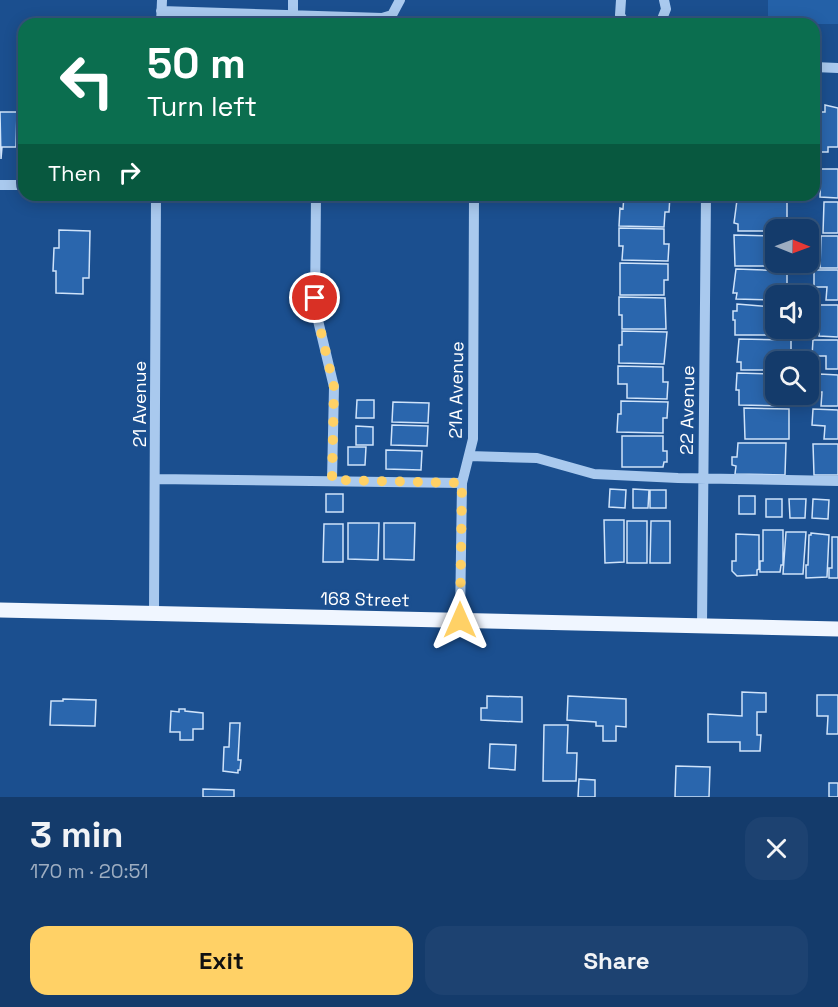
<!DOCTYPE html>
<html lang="en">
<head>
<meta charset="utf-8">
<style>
	:root { --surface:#143b6b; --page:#1d4271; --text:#f1f3f6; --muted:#9dadc1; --line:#33557e; --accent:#ffd166 }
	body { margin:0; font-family:"Space Grotesk",sans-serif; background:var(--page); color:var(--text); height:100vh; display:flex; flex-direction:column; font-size:22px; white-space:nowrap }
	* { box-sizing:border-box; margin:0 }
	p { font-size:20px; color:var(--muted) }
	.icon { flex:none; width:33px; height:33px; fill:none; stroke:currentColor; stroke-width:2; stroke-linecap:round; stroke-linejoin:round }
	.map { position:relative; height:797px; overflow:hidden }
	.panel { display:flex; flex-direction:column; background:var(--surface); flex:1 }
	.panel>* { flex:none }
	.banner { position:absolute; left:18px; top:18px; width:802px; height:183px; border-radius:18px; box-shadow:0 3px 15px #0003,0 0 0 2px var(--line); background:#0b6e4f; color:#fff; overflow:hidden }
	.needle { width:39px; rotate:91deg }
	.controls { position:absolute; left:765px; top:219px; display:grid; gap:12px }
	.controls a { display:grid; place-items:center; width:54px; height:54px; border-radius:12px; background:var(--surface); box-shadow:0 3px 15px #0003,0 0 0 2px var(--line); font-size:30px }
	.pin { position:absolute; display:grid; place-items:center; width:51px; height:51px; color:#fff; margin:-26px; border:3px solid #fff; border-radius:50%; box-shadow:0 2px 6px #0007 }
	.me { position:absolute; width:66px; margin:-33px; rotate:0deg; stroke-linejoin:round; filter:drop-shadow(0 0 4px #0008) }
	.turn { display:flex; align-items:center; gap:21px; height:126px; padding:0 30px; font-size:27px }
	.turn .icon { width:78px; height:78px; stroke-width:2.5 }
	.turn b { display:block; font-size:42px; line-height:51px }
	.then { display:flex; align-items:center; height:57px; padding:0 30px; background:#0003; gap:12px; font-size:22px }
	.round { display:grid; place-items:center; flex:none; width:63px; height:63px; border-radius:18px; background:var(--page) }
	.head { display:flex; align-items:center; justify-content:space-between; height:102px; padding:0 30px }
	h1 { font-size:36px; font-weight:800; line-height:45px }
	.button { display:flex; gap:12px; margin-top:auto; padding:12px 30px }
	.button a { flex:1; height:69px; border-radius:18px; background:var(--accent); color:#111; font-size:24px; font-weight:800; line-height:69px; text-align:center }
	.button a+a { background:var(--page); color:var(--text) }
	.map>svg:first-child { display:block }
</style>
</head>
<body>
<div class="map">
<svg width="838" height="797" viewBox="0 0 838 797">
	<rect width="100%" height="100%" fill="#1b4f8f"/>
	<path fill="#2461a8" d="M768,0H838V24H768Z"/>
	<path fill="#2a66ad" stroke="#cfe3fa" stroke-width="1.5" d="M825,105L838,108V147H828V152H814V112H825Z
		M0,112H17L16,147H2L1,159Z
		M18,113H24V148H17Z
		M821,169H838V198L820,197Z
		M624,195H670L669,212H665L664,227L619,226L620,208L623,209Z
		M741,195H789V198L741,197Z
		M737,200L787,201V219H774L773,231H738V224L734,223Z
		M824,202H838V233H823Z
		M619,228L664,229V244H669L668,261L622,260L623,246H619Z
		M59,230L90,231L89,278H83V294L56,293V271H53L54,248H59Z
		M734,235L776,236L777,266H735Z
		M821,236H838V268H820Z
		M620,263L668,264V280H664V295H620Z
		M736,269L787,271V288H775V300L736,299L737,293H733Z
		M814,270H838V300H826L827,287H814Z
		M619,297L665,298L666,329H622V315H619Z
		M737,304L774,307L776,328H787V335H735V320H733V311H737Z
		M820,305H838V337L819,336Z
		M622,331L667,332L664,364L619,363V345H622Z
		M739,339L791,340V356H784L783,362H776V370H741V362H737Z
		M813,340H838V369H826V356H812Z
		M618,366L663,367V382H668L667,399L627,398V384H618Z
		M737,373L776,374V394H787V406L739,405V390H736Z
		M820,374L838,375V406H821L822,392H819Z
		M357,400H374V418H356Z
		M621,401L668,402L667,418H663V433L617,432L618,414H621Z
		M393,402L429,403L428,423L392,422Z
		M744,408L789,409V439H745Z
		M813,409L838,410V439H824L825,426L812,425Z
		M392,425L428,426L427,446L391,445Z
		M356,426L373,427V445H356Z
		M622,436H663V451H667V462H664L663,467H622Z
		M738,443H786L785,475L735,474L736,466L732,465V457H737Z
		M813,444H838V475H814Z
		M348,447H366L365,465H348Z
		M386,450L422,451L421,470L386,469Z
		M610,489L626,490L625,508L609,507Z
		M633,489L649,490L648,508H633Z
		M650,490H666V508H650Z
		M326,494H343V512H326Z
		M739,496H755V514H739Z
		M766,499H782V517H766Z
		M789,499H806L805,518H790Z
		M813,499L829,500L828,519L812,518Z
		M604,520H624V562L605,563Z
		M627,521H647V563H627Z
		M651,521H670V563H650Z
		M348,523H379L378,560L348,559Z
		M384,523H415L414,560L384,559Z
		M324,524H343V562H323Z
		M763,530H783V565H781L780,572H760V561H763Z
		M786,532H806L803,574H783Z
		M811,533L829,535L827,577L806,578V565H808L809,535H811Z
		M736,534L759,535V569L757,570V575L737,576L732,571V561H736Z
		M832,537H838V578H829V568H832Z
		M742,692L766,693V712H757V735H761L760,751H740V742H708V714L742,716Z
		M817,695H838V734H827L828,716H817Z
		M487,696L522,697V722L481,720V708H487Z
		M568,696L626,699V727L616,726V741H603V726H596V722L567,720Z
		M63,699L96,700L95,726L50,725L51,701H63Z
		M179,709H185V711L203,713V729H193V740H180V732H170L171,711L179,712Z
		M230,723H240L238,760H241L240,770H238V773L223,771L224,747H229Z
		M544,725H568L567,753H577L576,781H543Z
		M490,744L516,745L515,770L489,768Z
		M676,766L710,767L709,797H675Z
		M579,779L595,780V797H578Z
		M829,783H838V797H829Z
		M203,789L234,790V797H203Z"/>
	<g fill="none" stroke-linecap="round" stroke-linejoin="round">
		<path stroke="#a9c9ee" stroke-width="10" d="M621,0L620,15L625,24
			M161,11L382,18L392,15L400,0
			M293,17V0
			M161,24L162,0
			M660,24L666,9L664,0
			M814,67L838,68
			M0,185H24
			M316,195L315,308L334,387L332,480
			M469,456L537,458L594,474L678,478L838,481
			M155,479L462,483
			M154,613L156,195
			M460,620L462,483L473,439L474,195
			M702,626L706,195"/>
		<path stroke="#f0f6ff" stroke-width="15" d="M0,610L838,629"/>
	</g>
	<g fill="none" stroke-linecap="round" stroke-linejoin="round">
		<path stroke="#ffd166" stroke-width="10" stroke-dasharray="0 18" d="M315,298L317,315L334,387L332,480L462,483L460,620"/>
	</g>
	<g text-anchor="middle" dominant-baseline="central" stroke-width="6" stroke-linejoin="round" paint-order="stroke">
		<g font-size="18" fill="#fff" stroke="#1b4f8f">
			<text transform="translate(456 390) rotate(-89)">21A Avenue</text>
			<text transform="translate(139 404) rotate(-90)">21 Avenue</text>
			<text transform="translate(687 410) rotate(-89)">22 Avenue</text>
			<text transform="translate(365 599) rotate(1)">168 Street</text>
		</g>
	</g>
</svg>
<div class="controls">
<a><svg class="needle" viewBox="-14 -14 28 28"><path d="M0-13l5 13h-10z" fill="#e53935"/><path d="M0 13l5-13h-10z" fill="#9dadc1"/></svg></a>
<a><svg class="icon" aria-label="sound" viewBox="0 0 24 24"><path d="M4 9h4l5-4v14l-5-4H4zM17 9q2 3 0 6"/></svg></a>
<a><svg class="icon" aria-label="search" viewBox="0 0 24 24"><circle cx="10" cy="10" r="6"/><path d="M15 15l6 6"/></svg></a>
</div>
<div class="pin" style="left:315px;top:298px;background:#d93025"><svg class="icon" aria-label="arrive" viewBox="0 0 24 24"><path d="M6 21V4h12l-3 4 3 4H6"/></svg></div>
<svg class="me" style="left:460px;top:620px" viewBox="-20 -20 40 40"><path d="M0-17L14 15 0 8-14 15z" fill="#ffd166" stroke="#fff" stroke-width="4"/></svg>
<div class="banner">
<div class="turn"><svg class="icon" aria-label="left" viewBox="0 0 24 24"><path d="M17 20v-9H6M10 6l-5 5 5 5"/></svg><div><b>50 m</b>Turn left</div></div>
<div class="then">Then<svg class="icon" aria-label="right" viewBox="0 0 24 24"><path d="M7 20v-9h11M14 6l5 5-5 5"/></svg></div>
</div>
</div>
<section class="panel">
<div class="head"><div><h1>3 min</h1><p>170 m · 20:51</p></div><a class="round"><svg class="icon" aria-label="close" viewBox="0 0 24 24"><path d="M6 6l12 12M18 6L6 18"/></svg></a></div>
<div class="button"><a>Exit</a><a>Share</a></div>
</section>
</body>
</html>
